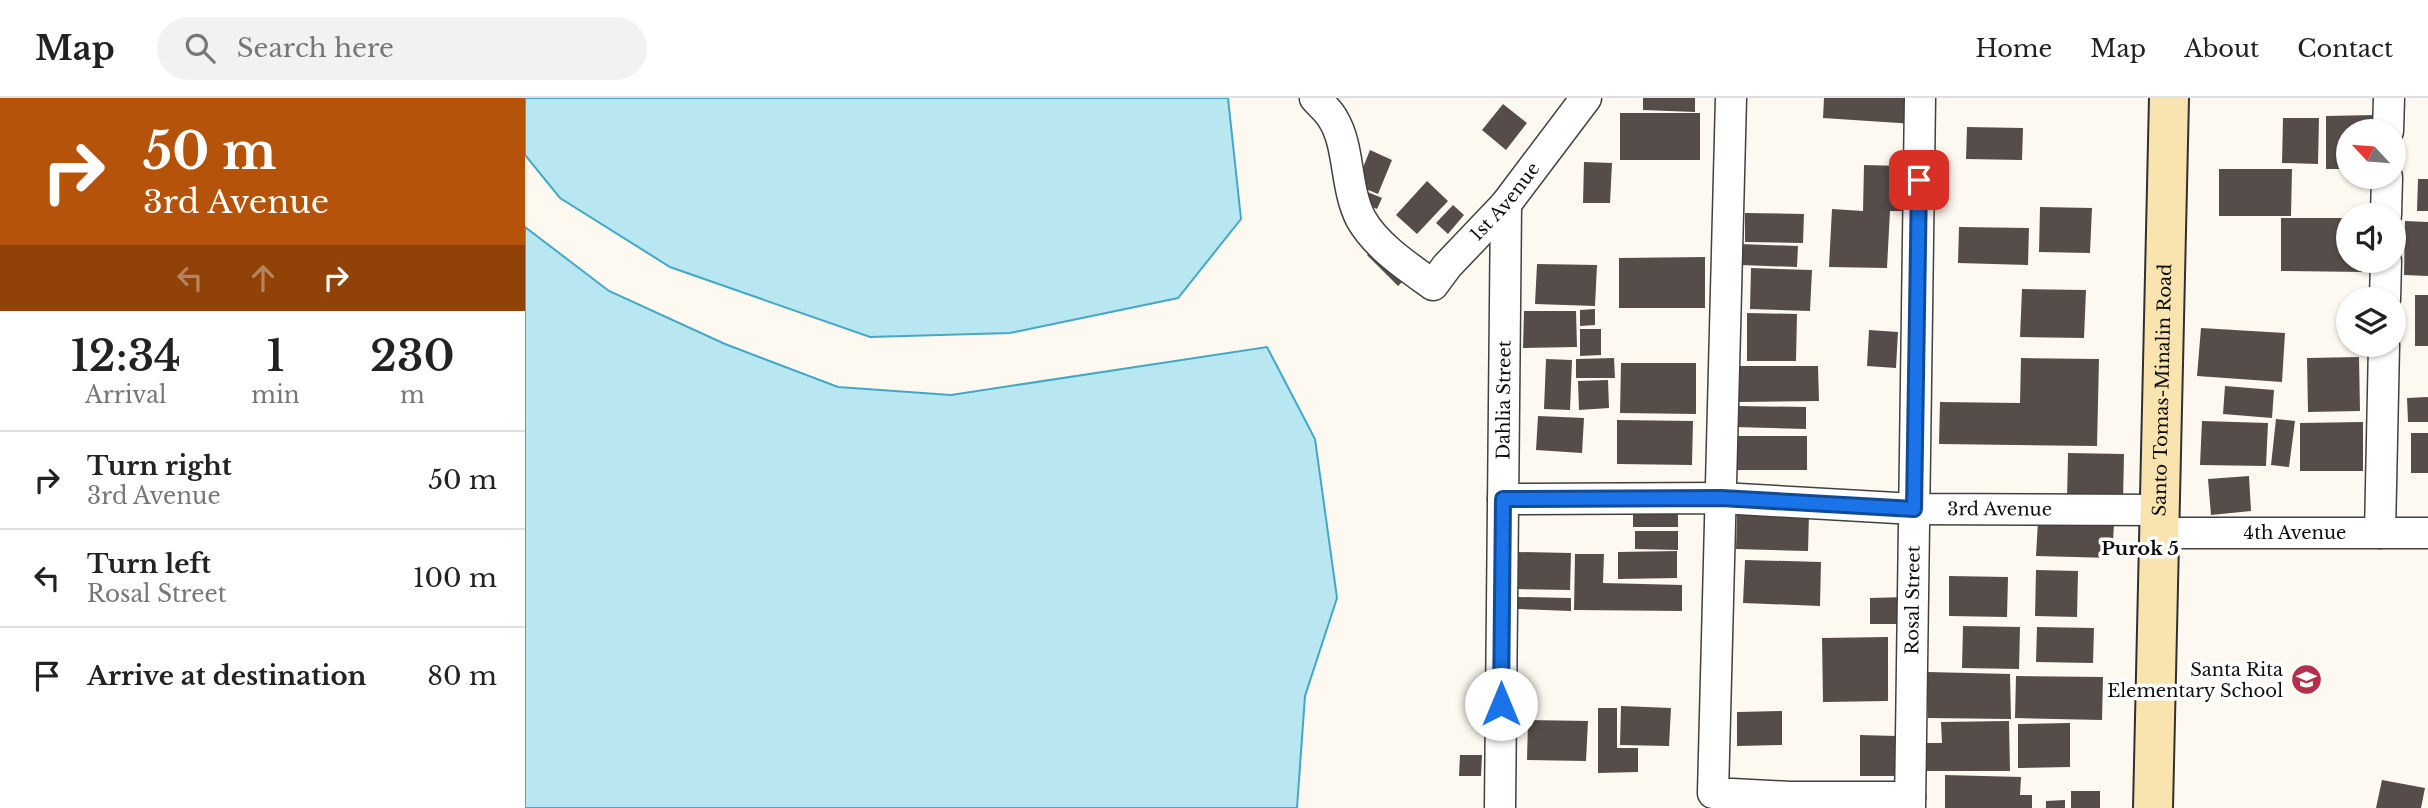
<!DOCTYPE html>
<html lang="en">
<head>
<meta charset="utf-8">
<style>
	:root { --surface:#fff; --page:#f2f2f2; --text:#222; --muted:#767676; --line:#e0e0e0 }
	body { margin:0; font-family:"Libre Baskerville",serif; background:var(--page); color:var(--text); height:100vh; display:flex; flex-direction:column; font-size:26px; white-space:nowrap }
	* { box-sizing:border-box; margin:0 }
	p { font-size:23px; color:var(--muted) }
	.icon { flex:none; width:38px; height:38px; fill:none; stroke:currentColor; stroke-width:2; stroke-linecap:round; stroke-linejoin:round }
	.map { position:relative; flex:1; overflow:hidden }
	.side { display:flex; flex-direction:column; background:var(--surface); width:525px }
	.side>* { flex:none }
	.banner { background:#b45309; color:#fff; overflow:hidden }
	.needle { width:46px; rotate:296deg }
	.controls { position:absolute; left:1811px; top:21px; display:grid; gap:14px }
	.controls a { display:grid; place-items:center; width:70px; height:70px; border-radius:50%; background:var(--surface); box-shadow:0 2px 5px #0004; font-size:35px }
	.pin { position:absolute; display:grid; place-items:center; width:60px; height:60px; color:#fff; margin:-30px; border-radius:14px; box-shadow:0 4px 10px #0006 }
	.me { position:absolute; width:77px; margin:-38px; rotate:0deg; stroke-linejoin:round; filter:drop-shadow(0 0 5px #0008) }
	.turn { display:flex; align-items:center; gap:24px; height:147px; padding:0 28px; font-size:32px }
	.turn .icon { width:91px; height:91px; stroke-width:2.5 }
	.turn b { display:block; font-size:49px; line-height:60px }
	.lanes { display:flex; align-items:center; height:66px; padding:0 28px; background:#0003; justify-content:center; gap:35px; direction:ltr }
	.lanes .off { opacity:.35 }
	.eta { display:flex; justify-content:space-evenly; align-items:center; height:119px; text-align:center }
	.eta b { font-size:42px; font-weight:600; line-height:49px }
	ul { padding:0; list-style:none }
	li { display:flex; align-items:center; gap:21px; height:98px; padding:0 28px; border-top:2px solid var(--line) }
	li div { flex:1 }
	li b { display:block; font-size:26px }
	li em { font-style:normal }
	header { display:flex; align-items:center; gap:42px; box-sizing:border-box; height:98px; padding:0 35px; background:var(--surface); border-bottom:2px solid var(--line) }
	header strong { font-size:33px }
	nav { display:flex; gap:38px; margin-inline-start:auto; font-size:24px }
	.search { width:490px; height:63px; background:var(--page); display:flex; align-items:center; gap:18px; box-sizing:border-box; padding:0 24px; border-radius:38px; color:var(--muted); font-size:26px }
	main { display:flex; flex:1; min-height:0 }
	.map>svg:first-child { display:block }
</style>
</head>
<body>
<header>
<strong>Map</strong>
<div class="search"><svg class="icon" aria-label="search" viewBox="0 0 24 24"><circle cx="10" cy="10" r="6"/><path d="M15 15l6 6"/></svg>Search here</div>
<nav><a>Home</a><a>Map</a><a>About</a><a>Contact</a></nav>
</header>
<main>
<section class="side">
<div class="banner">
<div class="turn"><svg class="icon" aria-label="right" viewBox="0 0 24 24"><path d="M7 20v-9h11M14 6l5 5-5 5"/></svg><div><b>50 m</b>3rd Avenue</div></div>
<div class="lanes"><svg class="icon off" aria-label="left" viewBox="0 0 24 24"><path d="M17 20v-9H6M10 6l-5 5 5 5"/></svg><svg class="icon off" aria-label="ahead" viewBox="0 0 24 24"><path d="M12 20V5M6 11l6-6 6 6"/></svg><svg class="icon" aria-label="right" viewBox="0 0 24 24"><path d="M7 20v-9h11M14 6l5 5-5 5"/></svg></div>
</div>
<div class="eta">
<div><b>12:34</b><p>Arrival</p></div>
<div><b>1</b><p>min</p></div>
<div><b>230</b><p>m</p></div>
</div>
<ul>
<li><svg class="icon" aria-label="right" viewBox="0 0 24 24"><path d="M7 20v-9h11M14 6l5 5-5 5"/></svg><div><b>Turn right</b><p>3rd Avenue</p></div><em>50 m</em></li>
<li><svg class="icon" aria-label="left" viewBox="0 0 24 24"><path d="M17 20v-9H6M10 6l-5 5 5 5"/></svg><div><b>Turn left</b><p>Rosal Street</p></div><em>100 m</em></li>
<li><svg class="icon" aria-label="arrive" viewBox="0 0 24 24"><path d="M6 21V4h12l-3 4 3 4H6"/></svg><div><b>Arrive at destination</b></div><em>80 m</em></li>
</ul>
</section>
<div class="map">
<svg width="1903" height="710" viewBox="0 0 1903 710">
	<rect width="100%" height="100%" fill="#fef9f0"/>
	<path fill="#b8e7f2" stroke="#44a8c4" stroke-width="2" d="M0,0H703L716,121L653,200L485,235L345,239L145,169L35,100L0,57Z
		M0,129L84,193L200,246L313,289L426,297L742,249L790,341L812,500L780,598L772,710H0Z"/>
	<path fill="#564d4b" d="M1118,0H1170V14L1118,12Z
		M1299,0H1389V26L1298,20Z
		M978,6L1002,25L981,52L957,32Z
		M1095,15H1175V62H1095Z
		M1850,17V33H1824V71H1801V18Z
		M1758,20H1794L1793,66L1757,65Z
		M1442,29L1498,30L1497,62L1441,61Z
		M845,52L867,62L853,96L831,87Z
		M1059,64L1087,65L1085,105H1058Z
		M1339,67L1379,68L1378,113H1365L1362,170L1304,169L1307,111L1338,113Z
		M1694,71H1767L1766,118H1694Z
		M1893,81H1903V113H1892Z
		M902,83L923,103L892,136L871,117Z
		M838,92L857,100L852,111L833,103Z
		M928,107L939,117L923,136L911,125Z
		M1515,109L1567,110L1565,155L1514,154Z
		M1220,115L1279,116L1278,145L1220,144Z
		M1756,120H1824V163H1839V174L1756,173Z
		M1880,123L1903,124V178L1879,177Z
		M1434,129L1504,130L1503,167L1433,165Z
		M854,145L885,176L873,188L842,157Z
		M1215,146L1273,148L1272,169L1215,167Z
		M1180,159V210H1094V160Z
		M1012,166L1072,167L1070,208L1010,206Z
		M1226,170L1287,172L1285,213L1225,211Z
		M1497,191L1561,192L1559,240L1495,239Z
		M1890,197H1903V248H1890Z
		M1070,211V227L1055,228V212Z
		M999,213H1051L1052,249L998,250Z
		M1222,215L1272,216L1271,263H1222Z
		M1676,230L1760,235L1757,284L1672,278Z
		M1055,231H1076V257L1055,258Z
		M1344,232L1373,234L1371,270L1342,268Z
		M1834,259L1835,313L1783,314L1782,260Z
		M1089,260L1090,280H1051V261Z
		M1496,260L1574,261L1572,348L1414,346L1415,304L1495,305Z
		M1021,261L1047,262L1045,312L1019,311Z
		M1096,265H1171V316L1095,315Z
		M1212,268H1293L1294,303L1212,304Z
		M1083,282L1084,310L1054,312L1053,283Z
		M1700,288L1749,292L1747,320L1698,316Z
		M1903,299V324H1883L1882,300Z
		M1211,308L1281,309V331L1210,329Z
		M1013,318L1059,320L1057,355L1011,352Z
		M1751,321L1770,323L1764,369L1746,367Z
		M1092,322L1168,323L1167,367L1092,366Z
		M1677,323L1743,325L1741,368L1675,367Z
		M1838,324V373H1775V325Z
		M1886,335H1903V375H1886Z
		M1212,338H1282V372H1212Z
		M1543,355L1599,356L1598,404L1542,403Z
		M1724,378L1726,413L1686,417L1683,381Z
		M1108,412H1153V429H1108Z
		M1212,414L1284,416L1283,453L1211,451Z
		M1513,423L1589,426L1587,460L1511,458Z
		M1110,433H1153V452L1110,451Z
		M1152,453V480L1093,481V454Z
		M993,454L1046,455L1045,492L991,491Z
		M1050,456H1079L1078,485L1157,487V513L1049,512Z
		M1220,462L1296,464L1295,508L1218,505Z
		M1511,472L1553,473L1552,519L1510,518Z
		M1424,478L1483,479L1482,519L1424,518Z
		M993,499L1046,500V513L993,511Z
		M1383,499L1384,526H1345V500Z
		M1438,528L1495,529L1494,571L1437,570Z
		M1512,529L1569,530L1568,565L1511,564Z
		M1363,539V603L1298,604L1297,540Z
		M1403,574L1485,576L1486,621L1403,620Z
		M1491,578L1578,579L1577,622L1490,620Z
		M1096,608L1146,610L1144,648L1095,647Z
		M1073,610H1092V650H1113V674L1073,675Z
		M1257,613V647L1212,648V614Z
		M1003,622L1063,623L1061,663L1002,662Z
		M1484,623L1485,673H1401V645H1417L1416,624Z
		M1545,625V669L1493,670V626Z
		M1335,637L1371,638L1370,678H1335Z
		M935,657H957L956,678H934Z
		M1420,677L1496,679L1495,697H1507V710H1420Z
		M1857,682L1900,690L1896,710H1851Z
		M1546,693H1575V710H1546Z
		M1540,702V710H1521V703Z"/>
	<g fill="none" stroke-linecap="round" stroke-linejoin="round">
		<defs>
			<g id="street">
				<path id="s1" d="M790,0C796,7 804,13 808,21C825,48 820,91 836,121C851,148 883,169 908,187L922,168L981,106L1061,0"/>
				<path d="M1206,0L1188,695L1265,699H1385"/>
				<path d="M1863,33L1864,0"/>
				<path d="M1861,117L1862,79"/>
				<path d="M1860,201L1861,163"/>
				<path id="s2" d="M978,401L1196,400L1389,411L1636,412"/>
				<path id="s3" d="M1635,435H1903"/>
				<path d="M1855,435L1859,247"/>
				<path id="s4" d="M975,710L981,106"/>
				<path id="s5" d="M1385,710L1395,0"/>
			</g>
			<g id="secondary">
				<path id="s6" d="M1628,710L1644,0"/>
			</g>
		</defs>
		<use href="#street" stroke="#414141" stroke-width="33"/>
		<use href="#secondary" stroke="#303030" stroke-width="42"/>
		<use href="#street" stroke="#fff" stroke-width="30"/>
		<use href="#secondary" stroke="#f9e4b0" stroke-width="38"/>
	</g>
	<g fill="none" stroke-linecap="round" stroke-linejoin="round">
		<defs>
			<path id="route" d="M976,606L978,401L1196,400L1389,411L1394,82"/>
		</defs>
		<use href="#route" stroke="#114b97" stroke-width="18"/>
		<use href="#route" stroke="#1a73e8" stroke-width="12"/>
	</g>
	<defs>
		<symbol id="school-disc" viewBox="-11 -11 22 22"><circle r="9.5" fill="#b52f4d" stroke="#fff"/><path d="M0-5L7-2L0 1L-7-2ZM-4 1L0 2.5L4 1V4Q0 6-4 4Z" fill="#fff"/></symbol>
	</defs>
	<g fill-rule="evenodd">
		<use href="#school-disc" x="1764" y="564" width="35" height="35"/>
	</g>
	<g text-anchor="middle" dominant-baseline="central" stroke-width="7" stroke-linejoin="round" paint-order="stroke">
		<g font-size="18" fill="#0e0e0e" stroke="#fff">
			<text stroke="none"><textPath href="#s1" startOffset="341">1st Avenue</textPath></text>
			<text stroke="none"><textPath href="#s6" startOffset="418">Santo Tomas-Minalin Road</textPath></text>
			<text stroke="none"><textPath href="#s4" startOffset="408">Dahlia Street</textPath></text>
			<text stroke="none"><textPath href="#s2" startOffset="497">3rd Avenue</textPath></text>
			<text stroke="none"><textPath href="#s3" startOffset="135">4th Avenue</textPath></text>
			<text stroke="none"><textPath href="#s5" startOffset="208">Rosal Street</textPath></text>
		</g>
		<g font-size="18" fill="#0e0e0e" stroke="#fff" text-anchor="end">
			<text x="1758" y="572">Santa Rita<tspan x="1758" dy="21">Elementary School</tspan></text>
		</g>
		<g font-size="19" font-weight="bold" fill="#0e0e0e" stroke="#fff">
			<text x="1615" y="450">Purok 5</text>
		</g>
	</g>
</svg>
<div class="controls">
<a><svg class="needle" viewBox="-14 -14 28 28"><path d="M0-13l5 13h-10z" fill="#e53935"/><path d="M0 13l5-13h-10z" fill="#767676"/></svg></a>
<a><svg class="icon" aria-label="sound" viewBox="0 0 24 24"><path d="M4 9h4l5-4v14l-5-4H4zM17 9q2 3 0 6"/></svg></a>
<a><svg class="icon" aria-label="layers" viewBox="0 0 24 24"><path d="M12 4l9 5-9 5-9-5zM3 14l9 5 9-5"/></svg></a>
</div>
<div class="pin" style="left:1394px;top:82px;background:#d93025"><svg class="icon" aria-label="arrive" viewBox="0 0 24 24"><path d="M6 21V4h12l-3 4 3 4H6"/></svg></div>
<svg class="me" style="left:976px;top:606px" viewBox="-20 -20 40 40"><circle r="19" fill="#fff"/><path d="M0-13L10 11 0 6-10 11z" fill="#1a73e8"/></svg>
</div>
</main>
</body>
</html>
